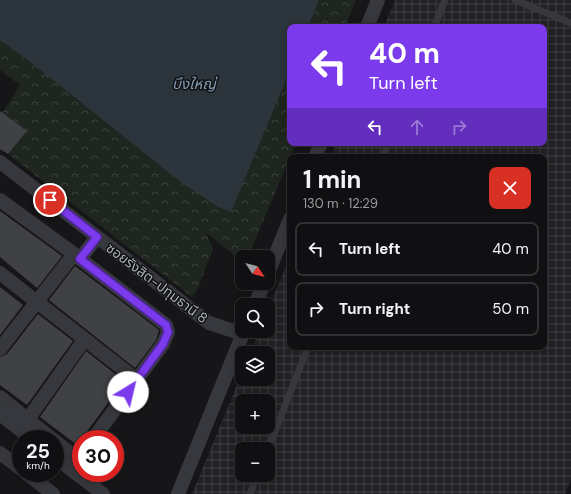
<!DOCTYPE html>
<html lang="en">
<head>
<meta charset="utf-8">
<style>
	:root { --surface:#101012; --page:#1e1e20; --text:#f1f3f6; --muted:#9c9d9f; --line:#303032 }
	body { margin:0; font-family:"DM Sans","Noto Sans Thai",sans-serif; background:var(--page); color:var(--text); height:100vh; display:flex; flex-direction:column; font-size:15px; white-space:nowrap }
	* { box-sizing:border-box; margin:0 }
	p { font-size:13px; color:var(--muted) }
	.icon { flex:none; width:22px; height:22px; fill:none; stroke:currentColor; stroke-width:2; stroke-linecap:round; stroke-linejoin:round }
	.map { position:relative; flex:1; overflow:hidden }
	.panel { position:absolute; left:287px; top:154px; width:260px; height:196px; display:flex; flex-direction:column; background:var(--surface); border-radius:8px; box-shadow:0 2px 10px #0003,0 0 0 1px var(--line) }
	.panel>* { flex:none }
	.hud { position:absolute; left:287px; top:24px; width:260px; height:122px; border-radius:8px; box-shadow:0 2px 10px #0003,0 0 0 1px var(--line); background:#7c3aed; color:#fff; overflow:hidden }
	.needle { width:26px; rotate:126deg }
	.controls { position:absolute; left:235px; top:250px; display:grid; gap:8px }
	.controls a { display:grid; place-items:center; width:40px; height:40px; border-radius:8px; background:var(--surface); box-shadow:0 2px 10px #0003,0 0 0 1px var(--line); font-size:20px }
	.speed { position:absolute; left:12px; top:430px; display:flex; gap:8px; font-size:20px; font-weight:700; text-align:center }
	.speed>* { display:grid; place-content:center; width:52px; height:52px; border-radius:50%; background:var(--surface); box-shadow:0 2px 10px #0003,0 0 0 1px var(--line); line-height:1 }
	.speed small { font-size:10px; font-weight:400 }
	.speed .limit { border:6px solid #d22; background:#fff; color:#111 }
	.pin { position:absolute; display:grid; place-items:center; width:34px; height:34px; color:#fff; margin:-17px; border:2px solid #fff; border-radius:50%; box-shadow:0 1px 4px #0007 }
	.me { position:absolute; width:44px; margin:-22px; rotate:36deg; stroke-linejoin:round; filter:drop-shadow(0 0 3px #0008) }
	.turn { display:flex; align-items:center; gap:14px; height:84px; padding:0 16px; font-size:18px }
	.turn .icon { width:52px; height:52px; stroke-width:2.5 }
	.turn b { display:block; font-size:28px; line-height:34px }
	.lanes { display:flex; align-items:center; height:38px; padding:0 16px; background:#0003; justify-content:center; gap:20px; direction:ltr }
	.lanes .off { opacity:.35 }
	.round { display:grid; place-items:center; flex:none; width:42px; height:42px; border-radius:8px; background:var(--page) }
	.overview { display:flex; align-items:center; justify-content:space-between; height:68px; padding:0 16px }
	h1 { font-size:24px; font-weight:700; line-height:30px }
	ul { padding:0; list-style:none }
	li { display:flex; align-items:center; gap:12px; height:54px; margin:0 8px 6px; padding:0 8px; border:2px solid var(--line); border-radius:8px }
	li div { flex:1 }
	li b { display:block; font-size:15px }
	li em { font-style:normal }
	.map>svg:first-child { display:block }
</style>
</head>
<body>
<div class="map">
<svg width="571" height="494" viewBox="0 0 571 494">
	<defs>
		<pattern id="industrial-grid" width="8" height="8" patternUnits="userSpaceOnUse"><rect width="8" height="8" fill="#222225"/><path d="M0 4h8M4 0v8" fill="none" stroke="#3f3f43"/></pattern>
		<pattern id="park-crowns" width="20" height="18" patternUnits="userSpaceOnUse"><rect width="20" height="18" fill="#1e261f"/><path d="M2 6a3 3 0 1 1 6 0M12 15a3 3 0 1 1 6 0" fill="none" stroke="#3c433d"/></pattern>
	</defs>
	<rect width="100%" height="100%" fill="#161618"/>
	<path fill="url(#industrial-grid)" fill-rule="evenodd" d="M395,0H571V480L565,494H192L242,373V379H268V353H250L259,331H268V310L290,256V347H544V157H331L336,143H544V27H384ZM242,401H268V427H242ZM242,449H268V475H242Z"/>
	<path fill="url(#park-crowns)" d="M0,0H356L345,27H290V143H296L248,257H242V261L205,232L213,249L197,290L192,297L8,154L27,131L2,113L20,85L0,70Z"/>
	<path fill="#2c353c" d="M0,0H319L308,27H290V70L231,212L218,207L182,183L33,64L0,40Z"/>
	<path fill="#404145" d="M0,111L27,131L8,154L0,149Z
		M0,211L62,256L37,288L0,257Z
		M75,266L159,330L156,340L135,368L49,300Z
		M0,287L23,305L0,335Z
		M38,314L73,341L27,405L0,385V357L7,354Z
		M86,351L124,381L77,445L40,417Z"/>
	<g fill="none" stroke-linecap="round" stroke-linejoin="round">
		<path stroke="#37383d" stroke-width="7" d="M515,0L571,23
			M434,27L445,0
			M383,157L388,143
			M268,449L308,347
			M250,494L257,475"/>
		<path stroke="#37383d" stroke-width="14" d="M367,27L378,0
			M315,157L321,143
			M0,162L209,323L243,334
			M0,200L74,254L166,325L168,332L163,344L93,439
			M80,259L97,237
			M0,273L137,380
			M268,273L290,219
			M255,305L264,283
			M0,349L74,254
			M0,397L52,439
			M0,414L32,439
			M28,419L84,340
			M55,441L72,455L79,456L81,454
			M0,453L21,469
			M55,457L103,494
			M26,473L53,494
			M178,494L244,331"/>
	</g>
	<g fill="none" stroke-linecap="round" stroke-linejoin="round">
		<defs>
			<path id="route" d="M50,200L97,237L80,259L166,325L168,332L163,344L128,392"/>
		</defs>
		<use href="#route" stroke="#51269a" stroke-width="10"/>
		<use href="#route" stroke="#7c3aed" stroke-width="7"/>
	</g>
	<g text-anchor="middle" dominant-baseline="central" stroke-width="3" stroke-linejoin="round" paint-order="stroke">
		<g font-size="14" fill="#a8adb8" stroke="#111113">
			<text transform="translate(157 283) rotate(37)">ซอยรังสิต-ปทุมธานี 8</text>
		</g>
		<g font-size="15" font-style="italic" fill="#7f9bb3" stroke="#111113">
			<text x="194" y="84">บึงใหญ่</text>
		</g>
	</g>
</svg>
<div class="controls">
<a><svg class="needle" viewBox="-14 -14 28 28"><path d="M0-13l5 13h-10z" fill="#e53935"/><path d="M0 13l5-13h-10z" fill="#9c9d9f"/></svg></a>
<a><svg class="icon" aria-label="search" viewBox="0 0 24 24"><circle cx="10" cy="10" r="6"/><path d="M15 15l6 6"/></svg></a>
<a><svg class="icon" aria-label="layers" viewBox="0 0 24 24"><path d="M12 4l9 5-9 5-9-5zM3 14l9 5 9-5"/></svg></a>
<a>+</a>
<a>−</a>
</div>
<div class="speed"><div>25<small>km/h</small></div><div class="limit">30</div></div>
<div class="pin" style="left:50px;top:200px;background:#d93025"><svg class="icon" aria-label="arrive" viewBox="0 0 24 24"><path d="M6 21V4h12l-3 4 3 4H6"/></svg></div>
<svg class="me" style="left:128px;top:392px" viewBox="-20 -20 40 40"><circle r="19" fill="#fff"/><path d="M0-13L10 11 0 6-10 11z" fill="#7c3aed"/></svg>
<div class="hud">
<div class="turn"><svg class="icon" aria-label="left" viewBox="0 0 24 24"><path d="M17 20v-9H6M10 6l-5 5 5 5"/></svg><div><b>40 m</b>Turn left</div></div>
<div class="lanes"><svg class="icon" aria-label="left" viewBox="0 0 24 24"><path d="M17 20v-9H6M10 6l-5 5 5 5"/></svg><svg class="icon off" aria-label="ahead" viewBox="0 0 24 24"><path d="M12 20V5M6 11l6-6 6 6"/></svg><svg class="icon off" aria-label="right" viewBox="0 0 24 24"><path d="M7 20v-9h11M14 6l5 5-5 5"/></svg></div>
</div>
<section class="panel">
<div class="overview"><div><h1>1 min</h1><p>130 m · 12:29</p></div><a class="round" style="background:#d93025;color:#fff"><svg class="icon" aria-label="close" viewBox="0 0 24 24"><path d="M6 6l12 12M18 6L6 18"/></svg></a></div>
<ul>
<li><svg class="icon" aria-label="left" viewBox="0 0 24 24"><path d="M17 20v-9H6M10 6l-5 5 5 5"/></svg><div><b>Turn left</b></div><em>40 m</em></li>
<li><svg class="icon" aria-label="right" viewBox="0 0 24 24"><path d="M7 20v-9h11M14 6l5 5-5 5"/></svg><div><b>Turn right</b></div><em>50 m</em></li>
</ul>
</section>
</div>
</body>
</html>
